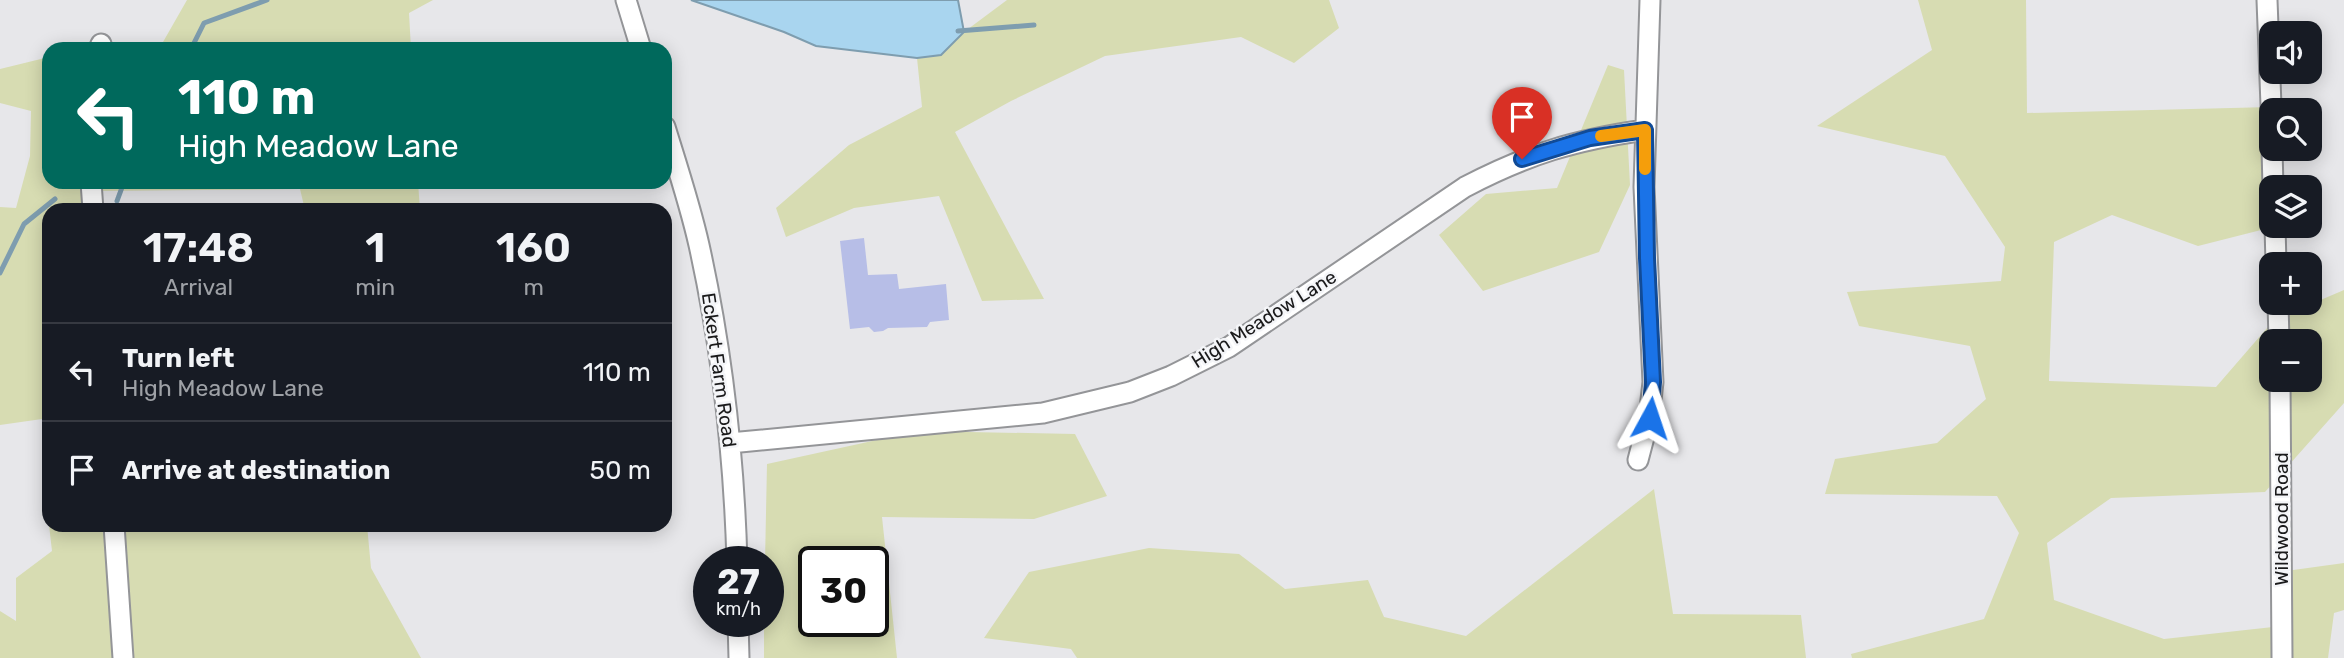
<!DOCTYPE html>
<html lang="en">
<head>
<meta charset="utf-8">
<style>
	:root { --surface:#171b24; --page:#20242c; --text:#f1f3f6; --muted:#9ea1a6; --line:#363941 }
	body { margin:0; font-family:Rubik,sans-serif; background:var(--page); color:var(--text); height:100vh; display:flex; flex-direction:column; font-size:26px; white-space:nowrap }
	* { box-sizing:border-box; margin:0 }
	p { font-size:23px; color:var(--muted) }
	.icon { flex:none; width:38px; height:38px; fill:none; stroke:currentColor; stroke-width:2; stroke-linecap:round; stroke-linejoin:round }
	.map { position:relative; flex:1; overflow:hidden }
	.drawer { position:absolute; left:42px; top:203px; width:630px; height:329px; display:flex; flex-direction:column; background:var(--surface); border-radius:21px; box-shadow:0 4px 18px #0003 }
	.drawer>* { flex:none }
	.banner { position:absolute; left:42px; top:42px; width:630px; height:147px; border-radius:21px; box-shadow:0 4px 18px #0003; background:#00695c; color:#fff; overflow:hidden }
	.buttons { position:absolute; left:2259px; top:21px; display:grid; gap:14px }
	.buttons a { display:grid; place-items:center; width:63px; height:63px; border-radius:14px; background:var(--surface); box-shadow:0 4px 18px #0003; font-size:35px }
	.speed { position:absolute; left:693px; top:546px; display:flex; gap:14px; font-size:35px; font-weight:700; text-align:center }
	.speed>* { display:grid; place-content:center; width:91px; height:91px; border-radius:50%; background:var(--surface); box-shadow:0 4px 18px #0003; line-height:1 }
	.speed small { font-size:18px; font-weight:400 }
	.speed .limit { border:4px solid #111; border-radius:10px; background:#fff; color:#111 }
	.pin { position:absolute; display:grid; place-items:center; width:60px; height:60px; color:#fff; margin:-72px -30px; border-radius:50% 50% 50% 0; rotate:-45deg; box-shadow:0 0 7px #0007 }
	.pin .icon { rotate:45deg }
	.me { position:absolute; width:77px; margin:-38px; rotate:5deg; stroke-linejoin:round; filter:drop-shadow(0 0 5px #0008) }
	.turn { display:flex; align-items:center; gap:24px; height:147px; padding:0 21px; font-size:32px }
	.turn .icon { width:91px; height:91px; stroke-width:2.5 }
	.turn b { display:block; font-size:49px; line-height:60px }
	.eta { display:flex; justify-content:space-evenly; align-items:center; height:119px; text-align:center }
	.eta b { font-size:42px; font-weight:600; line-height:49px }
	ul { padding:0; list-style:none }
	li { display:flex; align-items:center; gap:21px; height:98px; padding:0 21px; border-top:2px solid var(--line) }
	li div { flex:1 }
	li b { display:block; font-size:26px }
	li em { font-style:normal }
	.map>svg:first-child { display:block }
</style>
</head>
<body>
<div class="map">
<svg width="2344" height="658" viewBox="0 0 2344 658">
	<rect width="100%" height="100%" fill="#e7e7ea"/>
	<path fill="#d7dcb2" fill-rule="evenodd" d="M187,0H433L409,13L411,49H159Z
		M1007,0H1329L1339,28L1294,63L1241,37L1105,56L1011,101L955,132L1044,299L982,301L939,196L854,208L786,237L776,208L849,145L922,107L917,58L941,55L964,32Z
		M1918,0H2026L2027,113L2271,107L2265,229L2198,246L2112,215L2054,242L2049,381L2216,387L2274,320L2344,290V403L2265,492L2111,498L2047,543L2054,600L2164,639L2282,626L2279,572L2344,563V610L2334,613L2328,658H1852L1851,654L1984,619L2019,533L1997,496L1825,494L1835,459L1937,443L1986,399L1970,346L1859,326L1847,292L2001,281L2005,247L1945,156L1817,126L1932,50ZM2272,341H2310V380H2272Z
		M49,57V182H418L420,210H305L300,189L97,191L99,210H49V418L0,425V207L16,208L30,156L31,111L0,103V69Z
		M1608,65L1624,70L1630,185L1599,252L1483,291L1439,235L1486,194L1557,188Z
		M918,431L1075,434L1107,496L1034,519L882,517L897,658H764V621H768V562H765L767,464ZM814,562H873V621H814Z
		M1654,489L1673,614L1801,615L1806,658H1077L1071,649L984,638L1029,572L1149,548L1239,554L1285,589L1368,580L1384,617L1466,636Z
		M49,525H367L371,568L421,658H0V611L16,621V578L52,551Z"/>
	<path fill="#a9d5ef" stroke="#7e9daf" stroke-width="2" d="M691,0H958L964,32L941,55L917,58L816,46L784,32Z"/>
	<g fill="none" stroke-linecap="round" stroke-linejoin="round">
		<path stroke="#7e9daf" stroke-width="5" d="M958,31L1034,25
			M191,49L204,23L267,0
			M117,201L124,182
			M0,273L24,224L55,199"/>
	</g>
	<path fill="#b7bee7" d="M864,238L868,275L897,274L899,289L946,284L949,320L930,322L927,327L888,328L883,331L874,332L869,327L850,329L840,241Z"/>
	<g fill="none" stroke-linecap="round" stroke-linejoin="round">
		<defs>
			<path id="minor" d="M626,0L641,49
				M2267,0L2272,132
				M99,49L101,44
				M665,127C677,166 690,205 699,245C722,349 734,455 737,562
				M2272,149L2273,187
				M91,182L93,210
				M2275,226L2276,264
				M2278,303L2279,341
				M2280,380L2282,658
				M730,443L1043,413L1130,392L1171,376L1229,347L1465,187C1528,154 1575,140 1645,130
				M1638,460L1649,418L1653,382L1644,187L1650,0
				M114,525L123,658
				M738,621L739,658"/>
		</defs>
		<use href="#minor" stroke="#949598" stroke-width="23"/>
		<use href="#minor" stroke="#fff" stroke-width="19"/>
	</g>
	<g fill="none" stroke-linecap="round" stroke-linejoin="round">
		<defs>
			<path id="route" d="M1522,159L1590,138L1645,130L1647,258L1653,382L1650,418"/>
		</defs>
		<use href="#route" stroke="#114b97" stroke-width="18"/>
		<use href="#route" stroke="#1a73e8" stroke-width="12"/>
		<path stroke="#f59e0b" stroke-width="12" d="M1601,136L1645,130V169"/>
	</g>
	<g text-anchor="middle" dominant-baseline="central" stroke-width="5" stroke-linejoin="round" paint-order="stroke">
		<g font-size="19" fill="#1a1a1b" stroke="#f4f5f8">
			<text transform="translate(1264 319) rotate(-32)">High Meadow Lane</text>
			<text transform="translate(719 370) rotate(82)">Eckert Farm Road</text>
			<text transform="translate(2281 519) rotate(-90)">Wildwood Road</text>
		</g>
	</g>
</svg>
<div class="buttons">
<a><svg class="icon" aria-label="sound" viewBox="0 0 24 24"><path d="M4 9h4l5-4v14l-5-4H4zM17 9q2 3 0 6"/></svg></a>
<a><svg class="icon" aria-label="search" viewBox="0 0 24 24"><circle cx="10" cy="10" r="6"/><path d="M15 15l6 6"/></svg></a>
<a><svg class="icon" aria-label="layers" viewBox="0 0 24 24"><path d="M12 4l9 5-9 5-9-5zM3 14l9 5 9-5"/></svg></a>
<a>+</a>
<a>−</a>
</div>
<div class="speed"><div>27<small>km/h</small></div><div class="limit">30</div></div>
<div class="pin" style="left:1522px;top:159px;background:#d93025"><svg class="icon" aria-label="arrive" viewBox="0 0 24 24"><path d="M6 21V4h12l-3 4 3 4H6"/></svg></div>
<svg class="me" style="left:1650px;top:418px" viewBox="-20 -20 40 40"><path d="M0-17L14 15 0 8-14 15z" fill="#1a73e8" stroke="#fff" stroke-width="4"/></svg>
<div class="banner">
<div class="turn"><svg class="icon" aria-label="left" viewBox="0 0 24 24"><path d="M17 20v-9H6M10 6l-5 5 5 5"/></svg><div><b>110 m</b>High Meadow Lane</div></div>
</div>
<section class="drawer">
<div class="eta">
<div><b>17:48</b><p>Arrival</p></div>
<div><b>1</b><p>min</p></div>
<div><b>160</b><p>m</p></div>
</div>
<ul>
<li><svg class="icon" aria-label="left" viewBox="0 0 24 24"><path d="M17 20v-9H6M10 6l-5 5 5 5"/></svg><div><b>Turn left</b><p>High Meadow Lane</p></div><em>110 m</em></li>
<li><svg class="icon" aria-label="arrive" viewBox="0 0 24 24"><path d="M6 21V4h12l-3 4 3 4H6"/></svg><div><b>Arrive at destination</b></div><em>50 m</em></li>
</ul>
</section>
</div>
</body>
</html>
